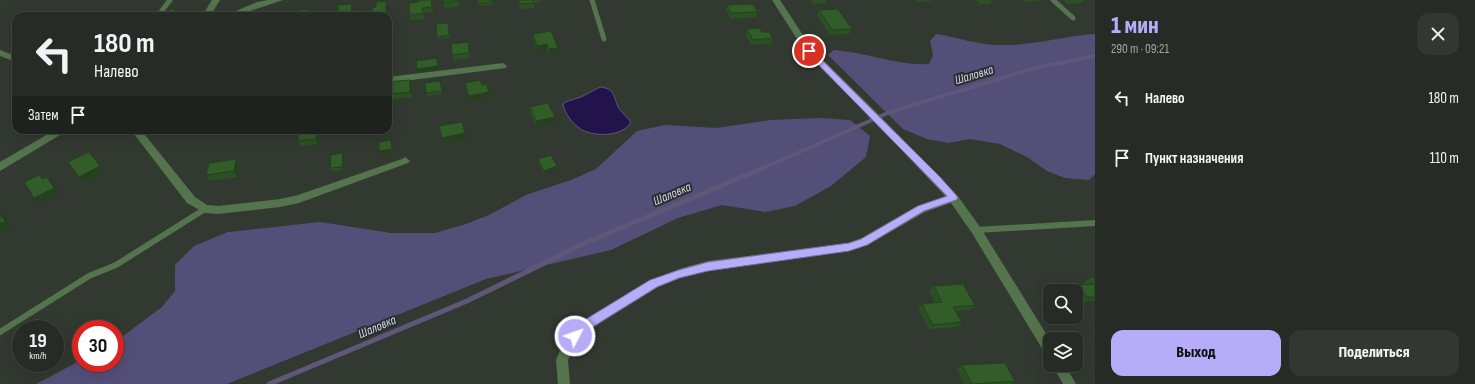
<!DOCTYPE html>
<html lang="ru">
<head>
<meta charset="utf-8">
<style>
	:root { --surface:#262b25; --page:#323732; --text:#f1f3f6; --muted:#a4a7a7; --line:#424742; --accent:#b6acf8 }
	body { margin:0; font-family:"Sofia Sans Condensed",sans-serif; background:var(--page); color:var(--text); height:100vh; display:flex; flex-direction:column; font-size:15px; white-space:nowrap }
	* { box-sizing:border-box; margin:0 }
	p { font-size:13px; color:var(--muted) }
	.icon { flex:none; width:22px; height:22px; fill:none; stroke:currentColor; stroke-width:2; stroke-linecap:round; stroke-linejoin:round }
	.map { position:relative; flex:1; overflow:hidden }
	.details { display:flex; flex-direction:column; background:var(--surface); width:380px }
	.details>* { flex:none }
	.hud { position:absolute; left:12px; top:12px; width:380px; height:122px; border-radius:12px; box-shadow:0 4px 16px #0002,0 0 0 1px var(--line); background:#262b25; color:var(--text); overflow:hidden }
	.fabs { position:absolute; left:1043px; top:284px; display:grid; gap:8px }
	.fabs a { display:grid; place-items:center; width:40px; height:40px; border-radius:8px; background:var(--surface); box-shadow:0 4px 16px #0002,0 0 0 1px var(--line); font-size:20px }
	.speed { position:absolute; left:12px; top:320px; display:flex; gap:8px; font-size:20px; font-weight:700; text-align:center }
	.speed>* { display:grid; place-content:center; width:52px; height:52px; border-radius:50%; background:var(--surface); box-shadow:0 4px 16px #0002,0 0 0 1px var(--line); line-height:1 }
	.speed small { font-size:10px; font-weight:400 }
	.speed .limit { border:6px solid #d22; background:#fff; color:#111 }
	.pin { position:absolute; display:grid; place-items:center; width:34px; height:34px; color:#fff; margin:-17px; border:2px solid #fff; border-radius:50%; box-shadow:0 1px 4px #0007 }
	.me { position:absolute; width:44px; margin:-22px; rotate:49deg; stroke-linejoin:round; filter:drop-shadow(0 0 3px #0008) }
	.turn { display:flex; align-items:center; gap:14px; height:84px; padding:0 16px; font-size:18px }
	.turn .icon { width:52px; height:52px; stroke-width:2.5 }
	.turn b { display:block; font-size:28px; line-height:34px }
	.then { display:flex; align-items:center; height:38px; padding:0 16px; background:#0003; gap:8px; font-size:15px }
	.round { display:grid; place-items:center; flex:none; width:42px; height:42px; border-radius:12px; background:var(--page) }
	.headline { display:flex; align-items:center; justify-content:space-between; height:68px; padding:0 16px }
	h1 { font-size:24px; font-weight:800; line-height:30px; color:var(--accent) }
	.button { display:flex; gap:8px; margin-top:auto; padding:8px 16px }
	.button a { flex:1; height:46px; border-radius:12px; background:var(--accent); color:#111; font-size:16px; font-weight:800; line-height:46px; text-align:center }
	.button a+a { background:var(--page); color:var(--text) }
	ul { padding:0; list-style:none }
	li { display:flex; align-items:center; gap:12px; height:60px; padding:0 16px }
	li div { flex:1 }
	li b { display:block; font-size:15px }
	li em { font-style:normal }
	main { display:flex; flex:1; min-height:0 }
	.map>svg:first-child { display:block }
</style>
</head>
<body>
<main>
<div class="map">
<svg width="1095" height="384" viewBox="0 0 1095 384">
	<rect width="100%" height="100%" fill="#323931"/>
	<path fill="#544f78" d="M936,34C957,37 978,45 1000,45C1032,46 1063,36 1095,34V174L1089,180L1065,178L1047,171L1027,157L1000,144L970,139L949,143L927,139L903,129L828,55L834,50C865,52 898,66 929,64L933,55L930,41Z
		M821,118L850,120L870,136L866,157L831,186L795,206L765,212L722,205L678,218L611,250L486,279L227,384H36L81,360V363H115V342L162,307L175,291V265L194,246L228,232L320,222L391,233H435L466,224L489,215L526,195L571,180L596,169L637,131L665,125L716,128L770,120Z"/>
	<path fill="#22144a" stroke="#5f567a" d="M600,87C615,89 613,95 618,107C621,112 627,117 631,122C622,138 592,137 579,128C570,121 566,114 563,105L565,102L581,97Z"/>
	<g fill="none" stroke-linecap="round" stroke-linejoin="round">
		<path stroke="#5f567a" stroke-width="4" d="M766,167L890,112L1035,68L1095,56"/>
		<path stroke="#5f567a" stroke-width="5" d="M269,384L467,301L585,243L768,166"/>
		<path stroke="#54744d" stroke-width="5" d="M592,0L604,39
			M1053,0L1073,18
			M158,16L170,0"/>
		<path stroke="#54744d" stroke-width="6" d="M976,230L1095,223
			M0,332L89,276L116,265L205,209"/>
		<path fill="#54744d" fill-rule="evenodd" d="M212,0H220L210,16H202Z
			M268,0H283L235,16H224L257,2Z
			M772,0H780L812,49L872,108L957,195L980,227L1050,340V357L1046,355L972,233L951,203L925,212L868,245L849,251L708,271L681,278L658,287L586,332L574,347L568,360L570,384H558L556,360L565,339L578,324L650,281L679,269L708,261L849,243L860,239L917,206L946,197L866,112L806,53Z
			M0,50L16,56V62L0,56Z
			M503,63L507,66L506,68L388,83V77Z
			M55,130H67L65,132L0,171V162Z
			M131,130H141L195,197L207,205L219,206L280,199L298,195L402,159L405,157L410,161L408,163L299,203L280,207L219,214L205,213L187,203Z
			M1052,365H1065L1076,384H1063Z"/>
	</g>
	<path fill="#2b5023" d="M432,0L433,12L423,13L424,19L411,20L410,15Z
		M443,0H459L460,7L444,8Z
		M477,0L493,2V5L478,6Z
		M518,0H540V3H534V8L520,9Z
		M810,0H835H827L826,3L813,4Z
		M915,0H932L931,1L916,2Z
		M976,0H992L990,4H980Z
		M1023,0H1040V1L1025,2Z
		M1063,0H1084L1081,3L1067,4Z
		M727,5L758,12L756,17L730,19L726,10Z
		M387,6V16H372V15L376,7Z
		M819,10L852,29L849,34L830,35L817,16Z
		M448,23L450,38L437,39L436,24Z
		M747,29L762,32L773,38L771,44L751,45L746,35Z
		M533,34L558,53L549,55L547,50L537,51L533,39Z
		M451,44L469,53L470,58L453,60Z
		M440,81L442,94L427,96L425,83Z
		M388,82L411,85L412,97L390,100L389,96H388Z
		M465,83L482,85L490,97L470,101L466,88Z
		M530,107L555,122L536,126L530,112Z
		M320,130L318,144L300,146L298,141Z
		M344,156L343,170L331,171L330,168Z
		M236,159L239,165L237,177L209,181L206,175Z
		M538,159L557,166V169L544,173L538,162Z
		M1089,278H1095V301L1081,302L1076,296V291H1073L1072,290L1078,285H1085L1083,283Z
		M934,286L975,305L970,310L956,311L962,322L957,327L929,329L918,309L922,304L935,303L929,291Z
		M962,365L1015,381L1011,384H964L957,369Z"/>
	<path fill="#23411d" d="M386,1L387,6V16L386,13Z
		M352,4L353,9V16H351Z
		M179,13L180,16H177Z
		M547,44V50L537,51V46Z
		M558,48V53L549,55V49Z
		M438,66V69L418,72L417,69Z
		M410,80L411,85L412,97L410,92Z
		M489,92L490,97L470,101L469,96Z
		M555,117V122L536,126V121Z
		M317,130H320L318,144L316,139Z
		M465,133L466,138L443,143L442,138Z
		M391,140L393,152L380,154L379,151Z
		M89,152L104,171L84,182L79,177Z
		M343,153L344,156L343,170L342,167Z
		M236,159L239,165L237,177L234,171Z
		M557,166V169L544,173V171Z
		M47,177L52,182L59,193L40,203L34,198Z
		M0,212L3,215L11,227L0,233Z"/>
	<path fill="#325d29" stroke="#23411d" d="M418,0H431L432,7L422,8L423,13L410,15L409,3L418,2Z
		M443,0H459V1L443,3Z
		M477,0H493V2L478,3Z
		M519,0H533L534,3L520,4Z
		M386,1V13L372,15V8L376,7V2Z
		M352,4L351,16H329V14L338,13V5Z
		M753,4L758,12L731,13L727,5Z
		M170,9L176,10L174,13H179L177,16H164Z
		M307,9V16H288V12Z
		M838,9L852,29L832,30L819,10Z
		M448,23L449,35L437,37L436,24Z
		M759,28L762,32H769L773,38L753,40L747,29Z
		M551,31L558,48L549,49L547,44L537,46L533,34Z
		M468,42L469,53L452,55L451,44Z
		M436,58L438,66L417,69L416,61Z
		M410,80V92L389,94L388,82Z
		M480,80L482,85L486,84L489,92L469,96L465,83Z
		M440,81L442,91L426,93L425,83Z
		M548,103L555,117L536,121L530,107Z
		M462,122L465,133L442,138L439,126Z
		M299,130H317L316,139L298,141Z
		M391,140L392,149L379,151V142Z
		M89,152L100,166L79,177L68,162Z
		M343,153L342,167L330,168L331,155Z
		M551,155L557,166L544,171L538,159Z
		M236,159L234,171L206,175L209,163Z
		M39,175L42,179L47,177L54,188L34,198L24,182Z
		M0,214L5,222L0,224Z
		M1089,278H1095V297H1087L1078,285L1094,284Z
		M963,284L975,305L953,307L962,322L933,325L922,304L942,302L934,286Z
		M1005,363L1015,381L972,384L962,365Z"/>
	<path fill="#b6acf8" stroke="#7670a1" d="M809,48L811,49L940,177L956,195L958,198L956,200L924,211L867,245L849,251L708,271L679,278L657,287L586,331L579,339L575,340L571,339L570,336L578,324L650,280L679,270L708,262L849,243L861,239L918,206L947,196L806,52L805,51Z"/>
	<g text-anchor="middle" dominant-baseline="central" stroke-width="4" stroke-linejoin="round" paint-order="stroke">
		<g font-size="13" font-style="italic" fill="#d8d4f9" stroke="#282f27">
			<text transform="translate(974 75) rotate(-17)">Шаловка</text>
			<text transform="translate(672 194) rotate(-23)">Шаловка</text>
			<text transform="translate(377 327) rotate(-23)">Шаловка</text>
		</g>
	</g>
</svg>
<div class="fabs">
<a><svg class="icon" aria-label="search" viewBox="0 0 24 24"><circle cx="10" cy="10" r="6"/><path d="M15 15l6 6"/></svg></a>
<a><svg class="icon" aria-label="layers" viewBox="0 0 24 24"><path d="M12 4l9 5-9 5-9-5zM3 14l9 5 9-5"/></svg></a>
</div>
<div class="speed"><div>19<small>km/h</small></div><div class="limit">30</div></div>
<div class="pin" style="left:809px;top:51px;background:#d93025"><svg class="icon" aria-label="arrive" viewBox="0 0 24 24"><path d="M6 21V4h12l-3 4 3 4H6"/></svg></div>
<svg class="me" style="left:575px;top:336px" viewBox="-20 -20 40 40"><circle r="17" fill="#b6acf8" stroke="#fff" stroke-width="3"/><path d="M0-11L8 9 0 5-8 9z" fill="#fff"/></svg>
<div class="hud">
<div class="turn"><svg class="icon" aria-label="left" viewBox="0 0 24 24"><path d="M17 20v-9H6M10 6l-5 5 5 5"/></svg><div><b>180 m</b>Налево</div></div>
<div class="then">Затем<svg class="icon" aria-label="arrive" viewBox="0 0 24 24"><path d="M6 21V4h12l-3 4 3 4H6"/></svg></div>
</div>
</div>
<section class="details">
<div class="headline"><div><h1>1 мин</h1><p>290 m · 09:21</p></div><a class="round"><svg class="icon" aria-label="close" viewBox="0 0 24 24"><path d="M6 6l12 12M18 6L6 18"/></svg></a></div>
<ul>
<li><svg class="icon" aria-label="left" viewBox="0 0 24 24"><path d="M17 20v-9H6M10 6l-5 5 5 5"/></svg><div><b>Налево</b></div><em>180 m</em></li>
<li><svg class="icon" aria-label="arrive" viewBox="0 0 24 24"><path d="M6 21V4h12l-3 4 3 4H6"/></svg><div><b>Пункт назначения</b></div><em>110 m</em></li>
</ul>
<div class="button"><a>Выход</a><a>Поделиться</a></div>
</section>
</main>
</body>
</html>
